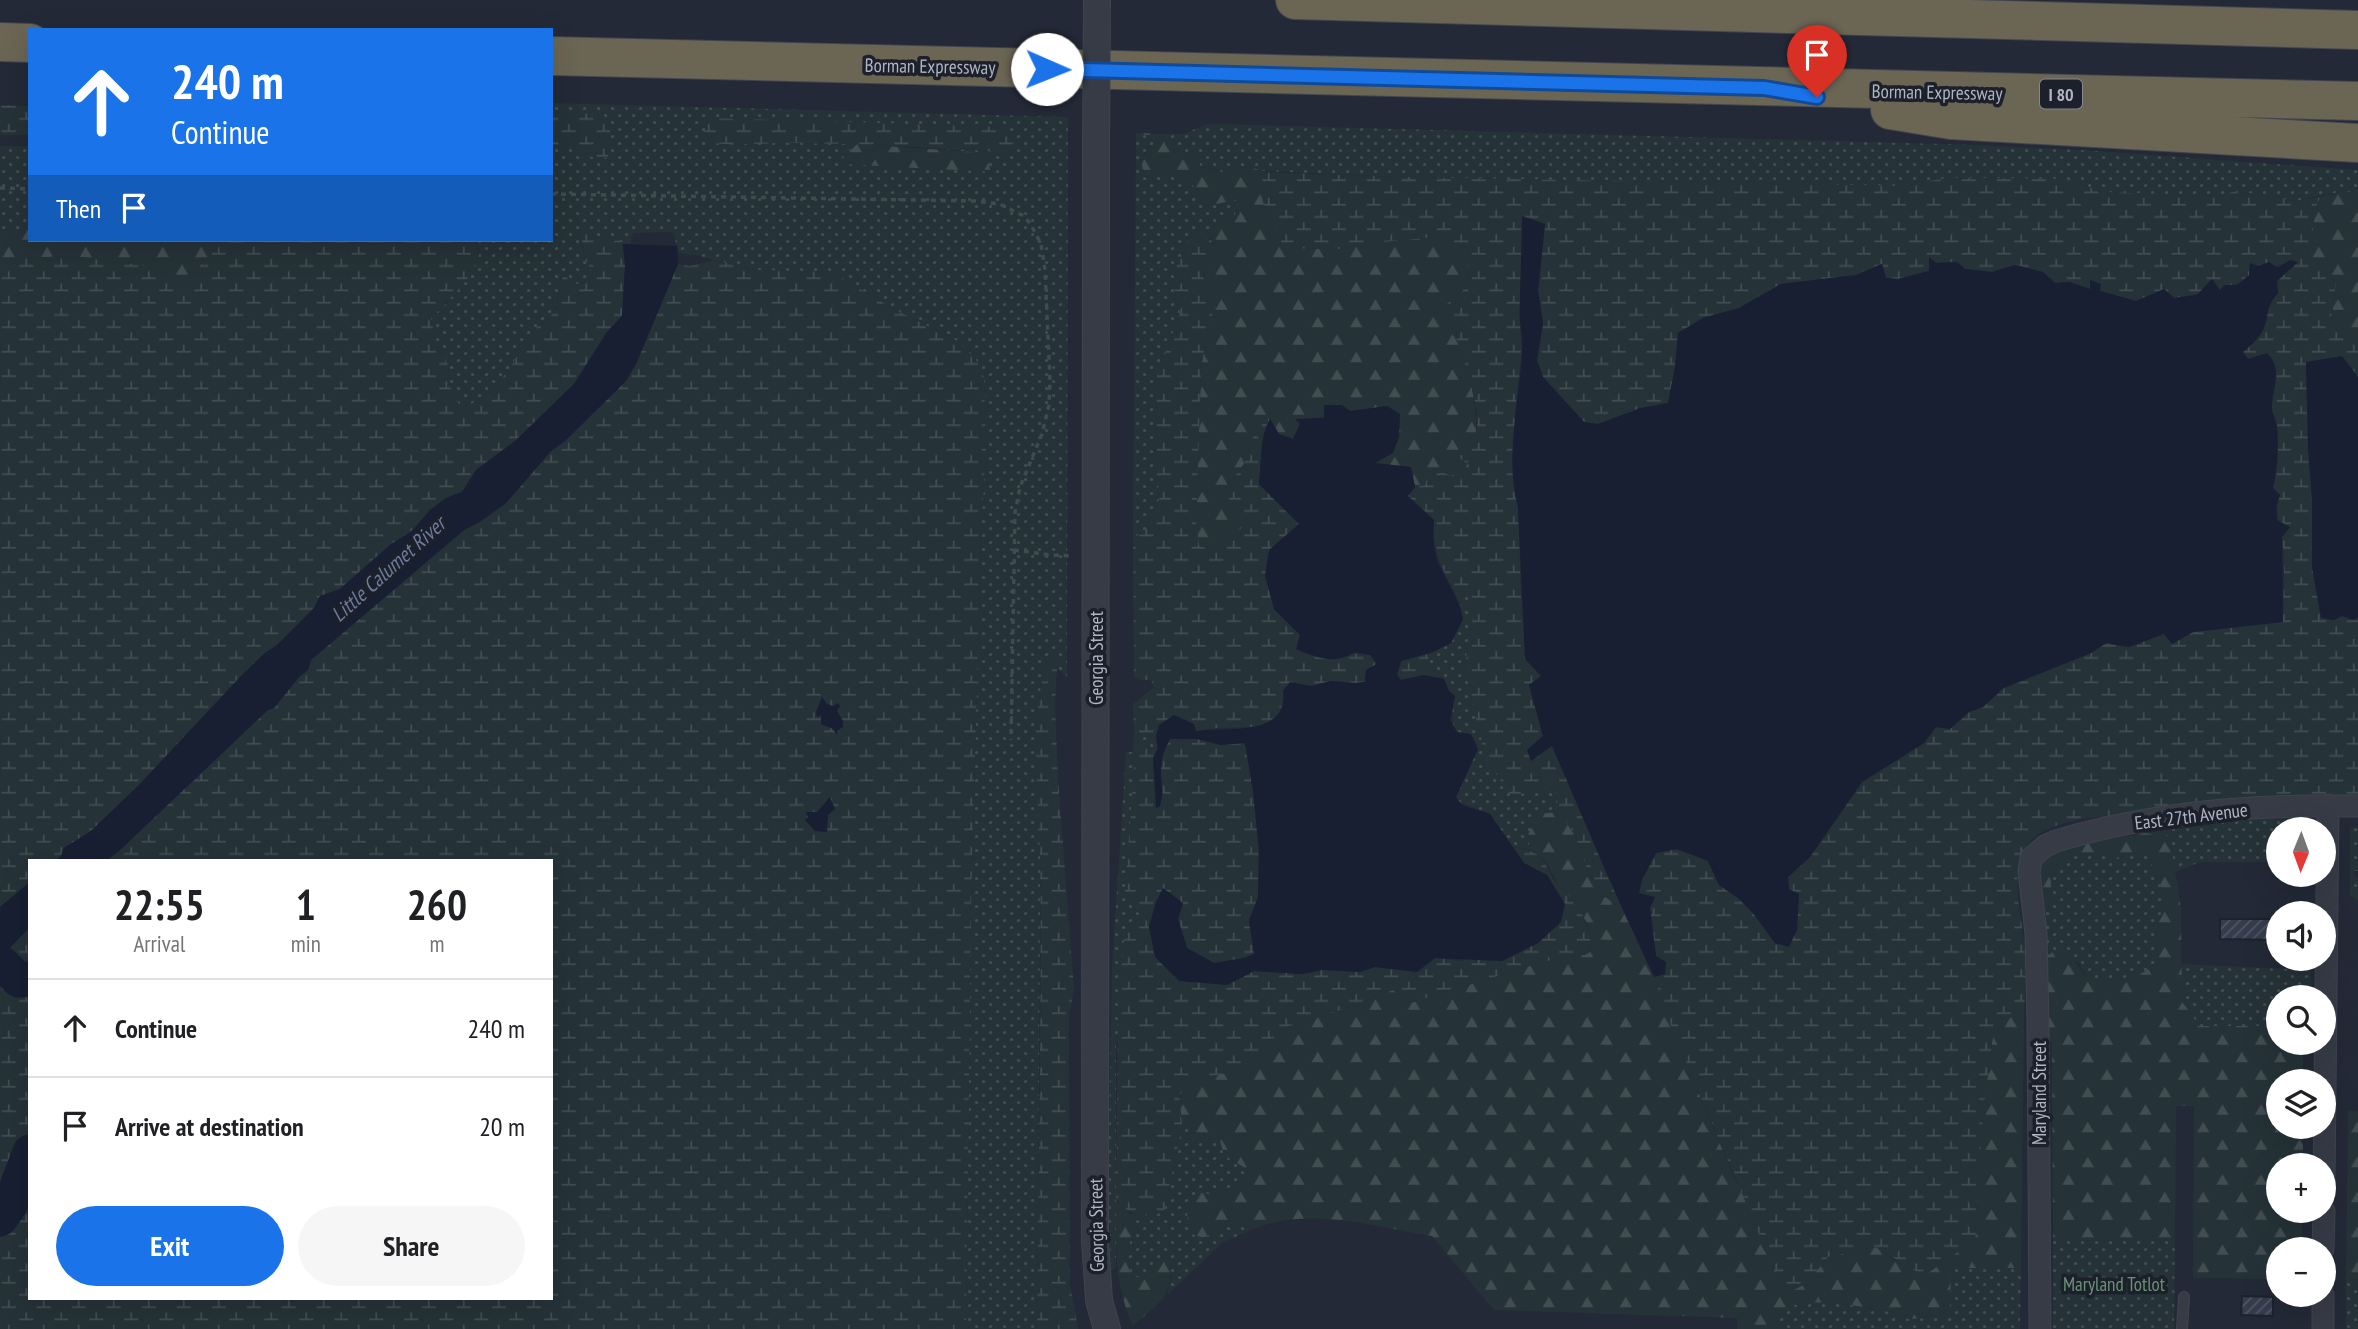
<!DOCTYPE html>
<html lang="en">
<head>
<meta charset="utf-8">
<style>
	:root { --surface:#fff; --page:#f6f6f6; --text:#202124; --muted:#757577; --line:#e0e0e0; --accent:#1a73e8 }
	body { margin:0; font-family:"PT Sans Narrow",sans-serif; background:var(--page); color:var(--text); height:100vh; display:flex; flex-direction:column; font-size:26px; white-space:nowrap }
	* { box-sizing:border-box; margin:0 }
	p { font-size:23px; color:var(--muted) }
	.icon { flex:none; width:38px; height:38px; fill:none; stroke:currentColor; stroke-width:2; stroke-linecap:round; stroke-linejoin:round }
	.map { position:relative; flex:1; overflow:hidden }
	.details { position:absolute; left:28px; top:859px; width:525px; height:441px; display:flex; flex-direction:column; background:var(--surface); border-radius:0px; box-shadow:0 7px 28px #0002 }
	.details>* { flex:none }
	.banner { position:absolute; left:28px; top:28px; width:525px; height:214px; border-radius:0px; box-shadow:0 7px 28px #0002; background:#1a73e8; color:#fff; overflow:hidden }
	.needle { width:46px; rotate:181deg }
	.buttons { position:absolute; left:2266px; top:817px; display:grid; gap:14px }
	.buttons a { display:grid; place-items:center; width:70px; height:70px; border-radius:50%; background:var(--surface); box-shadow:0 7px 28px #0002; font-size:35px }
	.pin { position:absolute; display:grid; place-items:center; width:60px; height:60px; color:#fff; margin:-72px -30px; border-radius:50% 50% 50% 0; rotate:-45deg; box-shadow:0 0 7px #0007 }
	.pin .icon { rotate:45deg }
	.me { position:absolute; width:77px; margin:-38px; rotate:91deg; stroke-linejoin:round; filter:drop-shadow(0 0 5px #0008) }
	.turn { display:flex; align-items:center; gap:24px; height:147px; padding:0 28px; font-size:32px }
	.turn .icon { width:91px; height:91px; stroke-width:2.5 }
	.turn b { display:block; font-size:49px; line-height:60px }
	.then { display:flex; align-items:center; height:66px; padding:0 28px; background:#0003; gap:14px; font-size:26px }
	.eta { display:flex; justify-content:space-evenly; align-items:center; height:119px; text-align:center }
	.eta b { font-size:42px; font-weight:800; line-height:49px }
	.button { display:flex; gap:14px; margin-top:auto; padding:14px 28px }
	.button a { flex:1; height:80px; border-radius:42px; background:var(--accent); color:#fff; font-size:28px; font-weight:800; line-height:80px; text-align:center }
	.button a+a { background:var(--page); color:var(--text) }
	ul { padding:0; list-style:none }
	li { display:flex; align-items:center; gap:21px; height:98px; padding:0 28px; border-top:2px solid var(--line) }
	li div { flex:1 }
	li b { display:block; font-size:26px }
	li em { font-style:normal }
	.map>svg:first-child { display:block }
</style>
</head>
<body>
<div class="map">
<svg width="2358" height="1329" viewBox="0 0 2358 1329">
	<defs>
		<pattern id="grass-dots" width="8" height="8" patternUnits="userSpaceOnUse" patternTransform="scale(1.75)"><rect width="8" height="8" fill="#253237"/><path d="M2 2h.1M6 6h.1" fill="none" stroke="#424d52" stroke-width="1.8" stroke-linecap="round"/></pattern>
		<pattern id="forest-firs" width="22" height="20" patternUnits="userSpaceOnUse" patternTransform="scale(1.75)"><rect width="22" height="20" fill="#253237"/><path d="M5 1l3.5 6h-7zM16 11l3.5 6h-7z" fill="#424d52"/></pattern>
		<pattern id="wetland-marsh" width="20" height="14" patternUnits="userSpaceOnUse" patternTransform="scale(1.75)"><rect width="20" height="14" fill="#253237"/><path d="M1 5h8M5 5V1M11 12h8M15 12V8" fill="none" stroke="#424d52"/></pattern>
		<pattern id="building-hatch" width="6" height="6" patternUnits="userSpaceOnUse" patternTransform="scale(1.75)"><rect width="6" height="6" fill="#353c4c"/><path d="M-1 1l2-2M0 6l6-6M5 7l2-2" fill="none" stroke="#505664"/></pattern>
	</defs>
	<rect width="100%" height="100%" fill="#232936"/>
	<path fill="url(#grass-dots)" fill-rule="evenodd" d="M551,103L1068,117L1067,677L1057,668L1052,649C1026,714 1040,787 1040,855C1040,1013 1038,1171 1037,1329H966L971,907L981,526L986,454L984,378L981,366L961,343L892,308L832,272L755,270L695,255L679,253L673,232L633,233L630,245L623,244L621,240L609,241L591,236L592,233L581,241L585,259L593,274V278L572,286L564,275L559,281C558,293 557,302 553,313C549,320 542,321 537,327C512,360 502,394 460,409L451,389L448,365L436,344L431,318L448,302L480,250L473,240H551V146L577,150L584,113H551ZM711,118L1007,127L1008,136L1014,137L1010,155L989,151L900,145L972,152L986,155L843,158L857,144L796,143Z
		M1215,124L1978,145L2082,150L2358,170V192H2339L2295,201L2262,194L2233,192L2218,196L2100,192L2082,184L2060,179L1948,178L1899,186L1398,177L1262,171L1248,166L1221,172L1200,166L1199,155L1173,149L1159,134H1183L1205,125Z
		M1136,133H1143L1156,143C1140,153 1140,160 1145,177L1169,172L1192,184L1206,206L1236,199L1235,218L1218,221L1209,234L1189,233C1187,250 1182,252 1177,265C1171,281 1175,295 1181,310L1154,384L1157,410L1155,464L1160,497L1148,526L1142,534L1133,537Z
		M0,146H30V230H0Z
		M1464,584L1474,611L1464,670L1474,707L1553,779L1559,812L1537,815L1528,835L1530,850L1512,846L1490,814L1459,802L1456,797L1478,749C1452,728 1449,730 1455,696L1449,691L1444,679L1430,667L1428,654L1451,643L1463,619L1460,603Z
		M1134,730L1143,737L1156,736L1157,751L1146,745L1128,899L1144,920L1116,1044V1268L1111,1271L1108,1193L1112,967L1126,752H1133Z
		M2284,815C2295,815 2307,817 2310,829L2278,830V862H2200L2175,872L2168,836L2144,833Z
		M2350,828H2358V871H2353L2355,877L2358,878V899L2350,896Z
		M2101,852L2114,858L2146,852C2154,866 2156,882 2166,894L2154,941L2159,960C2136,983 2120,979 2089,980L2078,962L2047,957L2042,915L2052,899L2050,870L2069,857Z
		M2181,964L2311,970L2312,997L2278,998V1026H2197L2193,1016L2182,1002Z
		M1182,1126L1220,1140L1224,1155L1245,1168L1243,1181L1215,1195L1204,1238C1221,1227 1234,1220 1253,1229L1222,1243L1168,1294L1171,1274L1133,1278L1125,1259L1138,1215L1144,1216L1164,1212Z
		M2053,1240L2175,1241L2174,1329H2053Z
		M1950,1268H2021L2020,1329H1778L1779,1311C1808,1293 1865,1308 1898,1313L1899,1318H1950Z
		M2346,1279L2358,1280V1329H2346Z"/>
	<path fill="url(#forest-firs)" d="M1143,133L1159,134L1173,149L1199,155L1200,167L1221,172L1248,166L1262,171L1263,202L1343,249L1383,242L1435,237L1461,247L1471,275L1462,292L1444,306C1460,345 1478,390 1476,433C1475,449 1469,466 1467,482L1415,487L1411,467L1374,463L1387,406C1356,410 1327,418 1296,420L1300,424L1293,439L1279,434L1270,419L1257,425L1244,464L1226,488L1246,525L1212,550L1199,546L1196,523L1201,369L1208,324L1217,306C1199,279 1203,273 1214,244L1209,234L1218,221L1235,218L1236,200L1206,206L1192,184L1169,172L1145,178C1140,161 1140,154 1156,143Z
		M857,144L972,152L986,155L991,172L842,164L843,158Z
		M2339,192H2358V338L2331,321L2336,283L2312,260L2314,212L2320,197Z
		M0,230H30V240H233C210,249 201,264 188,284L146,266L72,256L0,259Z
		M1559,812L1575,835L1588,871L1604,896L1622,909L1654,977L1674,1034L1736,1182L1807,1283L1828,1257L1876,1247L1896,1261L1975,1240L1983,1112L1995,1020L2024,1015L2021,1268H1951L1950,1318L1899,1319L1898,1313C1865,1308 1808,1293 1779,1311L1778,1329H1737V1318L1494,1310L1432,1236C1375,1227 1309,1206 1253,1229C1234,1220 1221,1227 1204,1238L1191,1234L1187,1215L1197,1192L1216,1195L1243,1181L1245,1168L1224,1155L1220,1141L1192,1142V1130L1182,1126L1179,1095L1199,1079L1238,1070L1286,1027L1330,1014L1393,990L1411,1003L1536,964L1571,955H1585L1592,951L1587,923L1572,899L1559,887L1546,861L1530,850L1528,835L1537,814Z
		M2144,833L2168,836L2171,846L2181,908L2182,1002L2193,1016L2197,1026H2278V1043H2303V1081L2278,1082V1127H2303V1165L2278,1166V1211H2302V1249L2278,1250V1279L2193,1278L2194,1106H2176L2175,1241L2053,1240L2052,1042H2048L2047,957L2055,950H2066L2089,980C2120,979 2136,983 2159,960L2154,941L2166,894C2156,882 2154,866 2146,852L2114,858L2101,852L2069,857L2050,870L2052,899L2049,909L2042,915C2041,900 2037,879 2041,865C2048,846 2125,837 2144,833Z
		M2348,1111H2358V1280L2346,1279Z
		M1116,1200L1130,1214L1138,1215L1125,1259L1133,1278L1148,1276L1155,1258L1169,1263C1176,1296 1155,1306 1133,1326C1114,1285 1116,1244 1116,1200Z"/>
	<path fill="url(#wetland-marsh)" d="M0,105L30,106V135H0Z
		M551,113H584L611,118L608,158L584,156L577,150L551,146Z
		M711,118L1007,127L1008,136L1014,137L1010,155H1002L989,151C926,147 864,144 801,143C768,142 737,147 704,142L703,134Z
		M1262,172L1398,177L1899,186L1948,178L2060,179L2082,184L2100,192L2218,196L2233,192L2262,194L2295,201L2320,197L2314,212L2312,260L2336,283L2331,321L2358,338V377L2341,356L2306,363L2308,447L2312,499L2342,616L2354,620L2358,617V795L2308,794L2081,819C2063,824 2040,827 2028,844C2007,874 2024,921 2025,955C2026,975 2025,995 2024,1015L1995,1020L1983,1112L1975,1240L1924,1276L1875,1247L1828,1257L1807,1283L1785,1295L1674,1034L1654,977L1665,974L1656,956L1650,908L1639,893L1642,880L1656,853L1677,849L1708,861L1719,885L1738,898L1753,913L1775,943L1789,889L1788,877L1810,857L1862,782L1924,743L1936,727L1950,729L1969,712L1983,707L2003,689L2091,653L2106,643L2129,647L2164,633L2172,644L2193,632L2283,622C2283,595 2286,565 2282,538C2280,521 2274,513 2280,495L2273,488L2278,461L2277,425L2271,408L2276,380L2248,359L2243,352C2250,346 2258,340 2263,330C2270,315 2264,309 2278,293L2277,281L2297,262L2290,260C2277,268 2265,269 2252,275C2238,280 2243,285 2225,285L2220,290L2174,298L2164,289L2136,301L2099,291L2090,280V289L2069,282L2055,283L2043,272L2016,265L1992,272L1965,269L1957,262L1936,263L1929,258V271L1898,279L1886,278L1882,264L1856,275L1781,284L1739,308L1703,318L1678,333L1675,367L1668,403L1641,408L1598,424L1584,422L1543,377L1537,360L1543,323L1538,291L1545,225L1522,216L1523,257L1519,311L1522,350L1515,412L1514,489L1518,507L1521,594L1541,677L1529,685L1544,737L1552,745L1622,909L1604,896L1588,871L1575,835L1559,812L1553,780L1544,789L1511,796L1486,759L1464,670L1474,611L1464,585L1460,603C1445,573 1432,555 1433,520L1408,496L1415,487L1425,485L1429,473L1438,471L1467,481L1469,465L1458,457C1463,451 1474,443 1476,435C1484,406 1455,334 1444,306L1462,292L1471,275L1461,247L1435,237L1383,242L1343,249H1306L1283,245L1263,202Z
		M580,231L592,232V236L608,241L622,240L625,266L622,316L607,332L574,384L515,441L476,470L462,492L446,498L430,510L413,530L390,545L340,589L320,596L314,608L277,645L265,653L242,675L139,785L91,831L64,848L61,856L55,861H30V882L0,907V259L72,256L146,266L188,284C201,264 210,249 233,240H473C475,245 480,248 479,255C478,273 444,305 431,318L436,344L448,365L451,389L461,408C502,394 512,359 537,327C541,323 546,321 550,317C558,308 558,292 559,281L565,275L573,286L593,278V273L585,259Z
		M1189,233L1209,234C1217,250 1214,261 1203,275L1207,290L1217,306L1208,324L1201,369L1196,523L1199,546L1212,550L1246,525L1230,502L1226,488L1244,464L1257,425L1262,418L1270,419C1259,438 1262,462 1259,484L1299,524L1269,550L1274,609L1300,635L1296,649L1370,655L1377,664L1366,670L1365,682L1355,683L1331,681L1311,686L1290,682L1284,704L1278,717L1260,727L1217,728L1196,731L1159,725L1156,736L1143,737L1134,730L1133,704L1154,687L1151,680H1140L1134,677L1133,537L1142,534L1148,526L1160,497L1155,464L1157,410L1154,384L1181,310C1175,295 1171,281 1177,265C1182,252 1187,250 1189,233Z
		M714,260L755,270L832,272L892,308L961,343L981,366L984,378L986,454L981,526L971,907L966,1329H0V958L30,927V1298H551V861H106L268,709L274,708L299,677L308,670L311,660L464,530L481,521L506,503L551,451L565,441L626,381L636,364L678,264L690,266Z
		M1052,648L1057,668L1055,705L1058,779L1074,988L1069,1017L1070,1284L1078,1329H1037C1038,1170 1042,1011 1040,853C1039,785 1026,713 1052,648Z
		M1428,654L1430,667L1444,679L1424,675L1401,680L1397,675L1401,661Z
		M1170,739H1197L1221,745L1245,743L1253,791L1259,851L1258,897L1249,921L1254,954L1244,958L1214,963L1187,948L1178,919L1149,927L1227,984L1254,971L1302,974L1322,970L1360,972L1375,967L1417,972L1435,958L1463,961L1547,876L1524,863L1512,846C1553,855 1539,862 1560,888C1563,892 1569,895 1572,899C1585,915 1589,931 1592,950L1585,955H1571L1536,964L1411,1003L1393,990L1330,1014L1286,1027L1238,1070L1199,1079L1179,1095L1182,1126L1164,1212C1139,1218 1134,1218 1116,1200L1118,1000L1125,931L1143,919L1128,899L1125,891L1136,744L1146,745L1157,751L1153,759L1156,808L1160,806C1161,800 1163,794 1162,789C1160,769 1160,756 1170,739Z"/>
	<path fill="#181f32" d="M1522,216L1545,224L1538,291L1543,323L1537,360L1543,377L1584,422L1598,424L1641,408L1668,403L1675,367L1678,333L1703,318L1739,308L1781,284L1856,275L1882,264L1886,278L1898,279L1929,271V257L1936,263L1957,262L1965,269L1992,272L2015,265L2043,272L2055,283L2069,282L2090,289V280L2101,284L2100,291L2136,301L2164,289L2174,298L2197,295L2212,279L2220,290L2225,285H2238L2249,275L2250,263L2258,266L2269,262L2278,268L2290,260L2298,262L2277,281L2278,293C2264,309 2270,315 2263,330C2258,339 2250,346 2243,352L2248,359L2267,353C2283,369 2273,385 2272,405C2271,412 2276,419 2277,427C2279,447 2277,468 2273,488L2280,495L2276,507L2277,520L2290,527L2282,537L2283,622L2193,632L2172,644L2164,634L2129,647L2106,643L2091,653L2003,688L1983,707L1969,712L1950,729L1936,727L1924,743L1862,782L1810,857L1788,877L1789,889L1799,894L1797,930L1789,947L1775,943L1753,913L1738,898L1719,885L1708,861L1677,849L1656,853L1642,880L1639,893L1655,897L1650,908L1656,956L1666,962L1665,974L1654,977L1607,874L1552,746L1531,761L1527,750L1543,736L1529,685L1541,676L1525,659L1518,507C1504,456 1520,402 1522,351C1523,337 1519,322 1520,308C1520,277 1522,247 1522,216Z
		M623,244L677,246L678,264L636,364L626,381L565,441L551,451L506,503L481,521L464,530L311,660L308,670L299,677L274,708L268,710L119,851L106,861H55L61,856L64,848L91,831L139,785L242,675L265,653L277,645L314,608L320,596L340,589L390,545L413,530L430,510L446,498L462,492L476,470L515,441L574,384L607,332L622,316L625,266Z
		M2342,356L2358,377V617L2354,620L2342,616L2334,620L2321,618L2312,567V499L2308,447L2306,362Z
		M1324,405H1342L1350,411L1387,406L1400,414L1399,437L1393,453L1375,463L1411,467L1415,487L1408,496L1434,520C1433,533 1433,552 1439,564C1447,583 1459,598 1463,619L1451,643L1433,652L1401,661L1397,675L1401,680L1424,675L1444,679L1449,691L1455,696L1450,720L1457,732L1471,734L1478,749L1456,797L1462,805L1490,814L1524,863L1547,875L1565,904L1561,922L1538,943L1502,961L1435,958L1417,972L1375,967L1360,972L1322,970L1302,974L1254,971L1227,985L1179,981L1155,957L1149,927L1156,902L1163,888L1183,903L1178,919L1187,948L1214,963L1244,958L1254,954L1249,921L1258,897L1259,851L1253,791L1245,743L1221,745L1197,739H1170C1160,756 1160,770 1162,789C1163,794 1161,801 1160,806L1156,808L1153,758L1158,748L1156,736L1159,725L1174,715L1194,724L1196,731C1227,727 1289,737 1283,691L1290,682L1311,686L1331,681L1355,683L1365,682L1366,670L1377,664L1370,655L1355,652C1335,665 1317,658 1296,649L1300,635L1274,609L1265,576L1269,550L1299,524L1259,484C1262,462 1259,438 1270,419L1279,434L1293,439L1300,424L1295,419L1324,418Z
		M822,697L827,704L833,706L838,703L840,706L837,711L843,721V727L838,730L837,735L833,729L821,724V715L817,717L816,712Z
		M830,797L835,809L828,815L827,832L815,831L805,820L808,817L806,812H817Z
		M30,882V927L0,958V907Z"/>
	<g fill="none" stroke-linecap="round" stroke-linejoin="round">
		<path stroke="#181f32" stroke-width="35" d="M0,962L19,980L30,979
			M0,1219L10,1205L30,1152"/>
	</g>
	<path fill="url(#building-hatch)" stroke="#1d222d" stroke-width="2" d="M2220,919H2278V940L2220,939Z
		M2242,1296L2273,1297V1316L2241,1315Z"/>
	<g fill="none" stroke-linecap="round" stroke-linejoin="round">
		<defs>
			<path id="service" d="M2182,1329L2184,1297"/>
			<path id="minor" d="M2324,1183L2328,805
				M2323,1250L2324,1211
				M2040,1329L2038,1024L2036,934L2029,872L2031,858L2045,846L2056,841C2153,812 2258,804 2358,806
				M2323,1329V1295"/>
			<path id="tertiary" d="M1096,153L1095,1241L1099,1300L1107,1329"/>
			<path id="motorway" d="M1295,0L2358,30
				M0,42L30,43
				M551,56L2358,101
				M1890,110L1951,120L2358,143"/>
		</defs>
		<use href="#service" stroke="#3f4450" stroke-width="12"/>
		<use href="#minor" stroke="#3f4450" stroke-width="23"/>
		<use href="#tertiary" stroke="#3f4450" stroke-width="28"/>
		<use href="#motorway" stroke="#414551" stroke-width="40"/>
		<path stroke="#3d4c4f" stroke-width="3.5" stroke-dasharray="5 5" stroke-linecap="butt" d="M0,188L30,189
			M551,194L975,201L1000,204L1022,215L1030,223L1041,244L1045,270L1050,381L1049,405L1042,434L1020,487L1015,513L1011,740
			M1014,550L1051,555L1073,556"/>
		<use href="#service" stroke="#363b46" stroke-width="10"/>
		<use href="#minor" stroke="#363b46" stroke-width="21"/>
		<use href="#tertiary" stroke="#363b46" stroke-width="26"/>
		<use href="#motorway" stroke="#6b6554" stroke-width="38"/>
		<defs>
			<path id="tertiary-bridge" d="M1096,153L1097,0"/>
		</defs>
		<use href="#tertiary-bridge" stroke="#3f4450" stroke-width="28" stroke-linecap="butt"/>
		<use href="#tertiary-bridge" stroke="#363b46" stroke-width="26"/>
	</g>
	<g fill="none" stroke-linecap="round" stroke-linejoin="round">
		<defs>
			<path id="route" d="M1047,69L1764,88L1817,97"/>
		</defs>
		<use href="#route" stroke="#114b97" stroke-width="18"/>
		<use href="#route" stroke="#1a73e8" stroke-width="12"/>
	</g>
	<g text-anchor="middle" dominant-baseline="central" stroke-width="7" stroke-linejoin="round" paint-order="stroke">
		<rect fill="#1c202b" stroke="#848895" stroke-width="2" x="2040" y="79.5" width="42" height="29" rx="5"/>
		<g font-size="18" font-weight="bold" fill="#b1b5c3">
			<text x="2061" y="94">I 80</text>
		</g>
		<g font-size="19" fill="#b1b5c3" stroke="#1c202b">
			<text transform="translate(930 66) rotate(1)">Borman Expressway</text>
			<text transform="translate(1937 92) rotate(1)">Borman Expressway</text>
			<text transform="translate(1096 658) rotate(-90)">Georgia Street</text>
			<text transform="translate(2191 816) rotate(-7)">East 27th Avenue</text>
			<text transform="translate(2039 1093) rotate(-90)">Maryland Street</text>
			<text transform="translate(1096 1225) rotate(-91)">Georgia Street</text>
		</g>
		<g font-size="19" fill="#6b9178" stroke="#1c202b">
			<text x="2114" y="1284">Maryland Totlot</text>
		</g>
		<g font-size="21" font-style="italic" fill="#6d7c9e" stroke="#1c202b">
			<text transform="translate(388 569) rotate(-42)">Little Calumet River</text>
		</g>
	</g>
</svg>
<div class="buttons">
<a><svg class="needle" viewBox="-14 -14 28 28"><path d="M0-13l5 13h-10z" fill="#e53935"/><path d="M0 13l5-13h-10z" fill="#757577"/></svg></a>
<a><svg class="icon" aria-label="sound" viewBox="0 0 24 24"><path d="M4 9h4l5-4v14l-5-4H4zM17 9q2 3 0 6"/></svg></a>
<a><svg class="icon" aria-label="search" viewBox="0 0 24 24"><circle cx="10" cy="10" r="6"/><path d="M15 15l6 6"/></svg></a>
<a><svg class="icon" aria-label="layers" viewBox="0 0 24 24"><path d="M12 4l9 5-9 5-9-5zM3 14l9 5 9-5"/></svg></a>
<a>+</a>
<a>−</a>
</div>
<div class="pin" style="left:1817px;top:97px;background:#d93025"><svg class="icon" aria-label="arrive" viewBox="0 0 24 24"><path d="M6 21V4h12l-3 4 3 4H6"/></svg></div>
<svg class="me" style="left:1047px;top:69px" viewBox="-20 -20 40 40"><circle r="19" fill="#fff"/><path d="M0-13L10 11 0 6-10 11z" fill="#1a73e8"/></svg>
<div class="banner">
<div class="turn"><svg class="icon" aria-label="ahead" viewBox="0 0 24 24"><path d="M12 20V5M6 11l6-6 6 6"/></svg><div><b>240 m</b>Continue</div></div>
<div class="then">Then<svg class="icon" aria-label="arrive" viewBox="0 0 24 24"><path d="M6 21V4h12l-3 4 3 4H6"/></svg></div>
</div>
<section class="details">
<div class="eta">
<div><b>22:55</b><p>Arrival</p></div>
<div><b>1</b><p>min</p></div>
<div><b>260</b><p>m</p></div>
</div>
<ul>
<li><svg class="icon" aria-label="ahead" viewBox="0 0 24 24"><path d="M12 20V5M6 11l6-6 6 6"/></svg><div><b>Continue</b></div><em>240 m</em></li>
<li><svg class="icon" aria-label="arrive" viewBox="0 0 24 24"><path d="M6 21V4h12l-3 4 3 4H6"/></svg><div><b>Arrive at destination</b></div><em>20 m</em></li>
</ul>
<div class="button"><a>Exit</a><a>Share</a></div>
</section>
</div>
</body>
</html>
